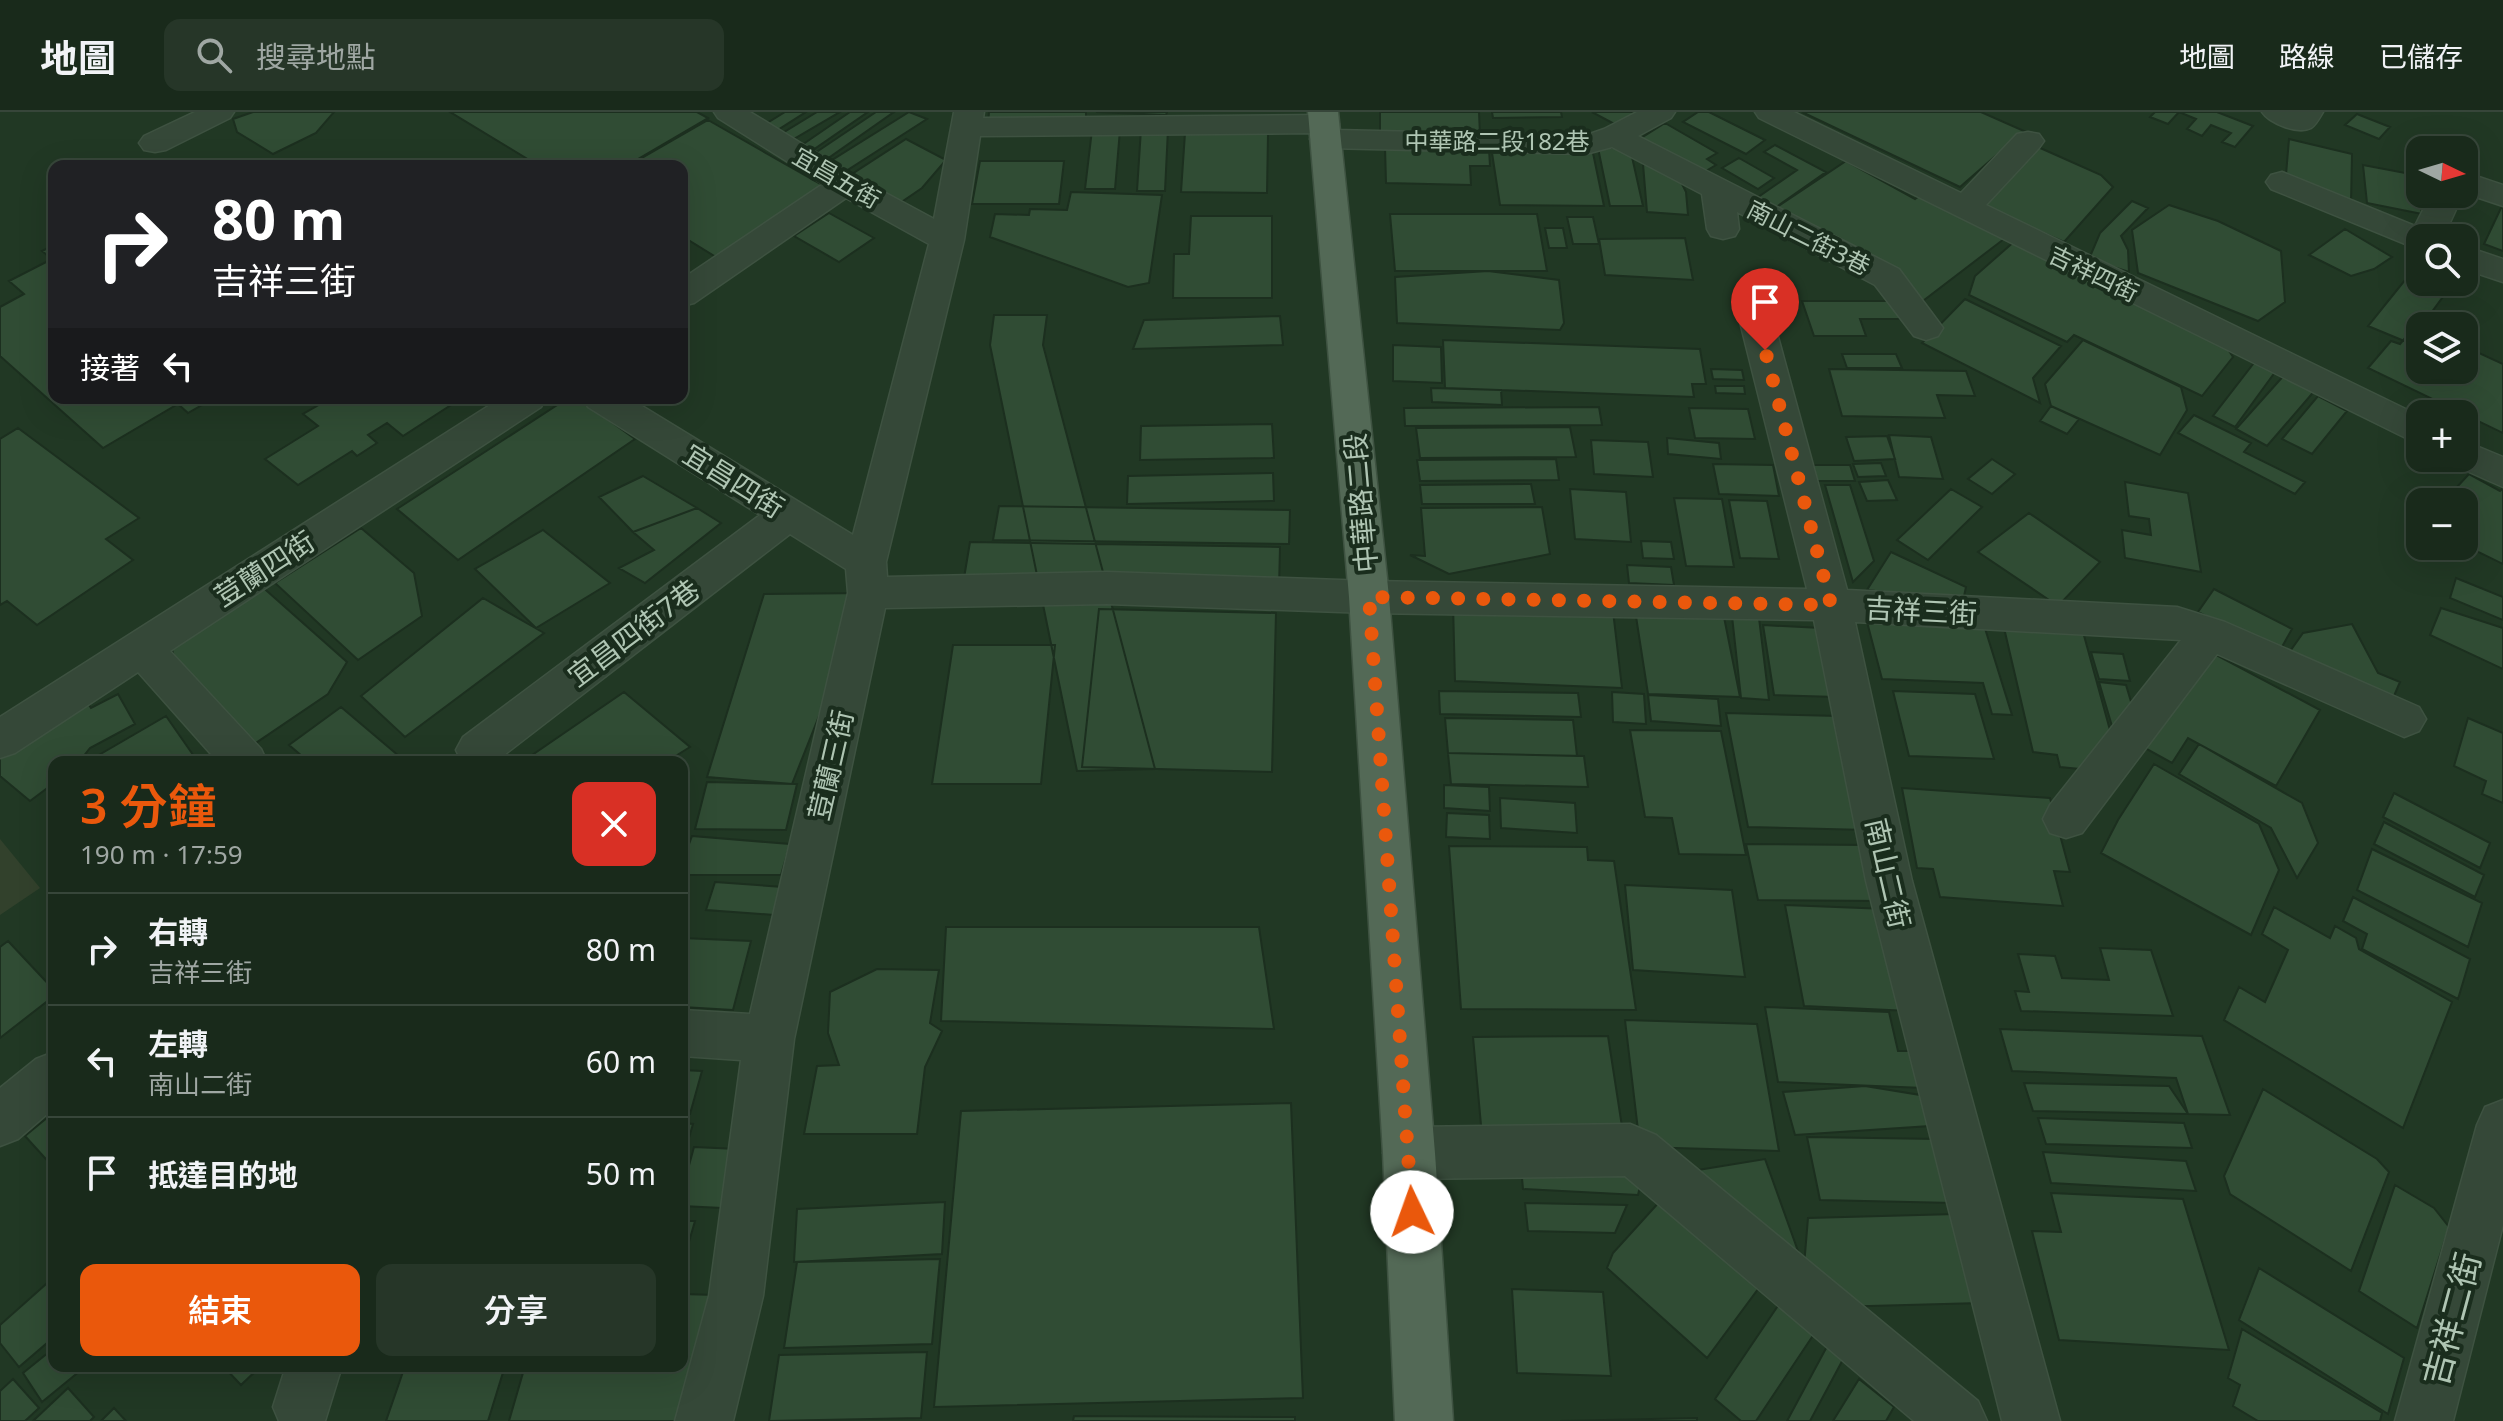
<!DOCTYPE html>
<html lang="zh-TW">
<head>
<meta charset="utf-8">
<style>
	:root { --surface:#192a1b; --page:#263628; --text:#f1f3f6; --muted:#9fa7a3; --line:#37463a; --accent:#ea580c }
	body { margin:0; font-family:"Noto Sans","Noto Sans TC",sans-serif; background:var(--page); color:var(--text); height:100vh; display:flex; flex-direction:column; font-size:30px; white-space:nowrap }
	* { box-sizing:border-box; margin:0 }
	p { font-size:26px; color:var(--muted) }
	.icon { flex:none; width:44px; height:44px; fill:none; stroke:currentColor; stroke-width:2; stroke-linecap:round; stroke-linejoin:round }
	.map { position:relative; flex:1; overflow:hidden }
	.details { position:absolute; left:48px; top:644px; width:640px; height:616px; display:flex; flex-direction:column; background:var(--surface); border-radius:16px; box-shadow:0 8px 32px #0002,0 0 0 2px var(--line) }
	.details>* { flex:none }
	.top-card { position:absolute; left:48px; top:48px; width:640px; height:244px; border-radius:16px; box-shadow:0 8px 32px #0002,0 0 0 2px var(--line); background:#202124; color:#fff; overflow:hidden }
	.needle { width:52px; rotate:95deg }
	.tools { position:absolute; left:2406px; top:24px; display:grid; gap:16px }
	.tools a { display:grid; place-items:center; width:72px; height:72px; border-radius:16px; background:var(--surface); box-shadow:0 8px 32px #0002,0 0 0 2px var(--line); font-size:40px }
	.pin { position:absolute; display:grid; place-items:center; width:68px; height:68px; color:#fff; margin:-82px -34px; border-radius:50% 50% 50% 0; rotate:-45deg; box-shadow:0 0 8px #0007 }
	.pin .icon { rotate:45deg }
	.me { position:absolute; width:88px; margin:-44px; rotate:357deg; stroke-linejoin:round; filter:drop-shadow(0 0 6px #0008) }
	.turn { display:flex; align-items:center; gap:28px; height:168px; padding:0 32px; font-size:36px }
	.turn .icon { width:104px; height:104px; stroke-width:2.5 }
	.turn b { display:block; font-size:56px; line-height:68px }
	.then { display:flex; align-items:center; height:76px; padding:0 32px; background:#0003; gap:16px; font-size:30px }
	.round { display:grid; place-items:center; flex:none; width:84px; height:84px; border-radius:16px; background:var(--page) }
	.summary { display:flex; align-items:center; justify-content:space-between; height:136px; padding:0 32px }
	h1 { font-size:48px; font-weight:600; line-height:60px; color:var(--accent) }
	.cta { display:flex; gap:16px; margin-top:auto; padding:16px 32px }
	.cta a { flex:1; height:92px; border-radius:16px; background:var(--accent); color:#fff; font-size:32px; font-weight:600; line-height:92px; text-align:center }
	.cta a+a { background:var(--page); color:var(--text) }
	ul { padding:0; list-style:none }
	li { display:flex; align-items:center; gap:24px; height:112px; padding:0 32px; border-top:2px solid var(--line) }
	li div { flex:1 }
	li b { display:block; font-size:30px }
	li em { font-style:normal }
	header { display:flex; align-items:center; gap:48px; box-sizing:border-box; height:112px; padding:0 40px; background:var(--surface); border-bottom:2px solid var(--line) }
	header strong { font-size:38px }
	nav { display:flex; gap:44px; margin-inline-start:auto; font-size:28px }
	.search { width:560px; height:72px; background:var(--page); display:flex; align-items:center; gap:20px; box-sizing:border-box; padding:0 28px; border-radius:16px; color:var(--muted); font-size:30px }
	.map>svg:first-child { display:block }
</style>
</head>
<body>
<header>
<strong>地圖</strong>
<div class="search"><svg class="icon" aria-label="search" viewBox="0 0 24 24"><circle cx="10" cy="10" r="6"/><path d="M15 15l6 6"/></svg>搜尋地點</div>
<nav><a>地圖</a><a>路線</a><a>已儲存</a></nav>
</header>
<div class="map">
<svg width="2503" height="1309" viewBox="0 0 2503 1309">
	<rect width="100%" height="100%" fill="#213824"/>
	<path fill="#32412c" d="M0,727L40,776L0,803Z"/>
	<path fill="#304c34" stroke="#1c2f1f" stroke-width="2" d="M253,0H334L316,21L273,42L237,20L233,7Z
		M450,0H697L708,6L626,54H539Z
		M785,0H806L776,19L764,13Z
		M817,0H840L792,28L781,22Z
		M850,0H868L810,40L799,35Z
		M876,0H894L827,47L815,41Z
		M909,0L927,7L846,59L829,50Z
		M989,0H1086V10L988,13Z
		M1096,0H1167L1166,3Z
		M1380,0H1479L1480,23L1380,20Z
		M1492,0H1561L1562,5L1493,6Z
		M1592,0H1642L1620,15Z
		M1698,0H1709L1765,28L1746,42L1683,10Z
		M1802,0H1981L2024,19L1960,75Z
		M2155,0H2217L2253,14L2235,35L2222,30L2231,21L2211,13L2202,24L2187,17L2196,7L2179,0L2168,12L2150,5Z
		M2357,2L2390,15L2379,27L2345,13Z
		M708,8L829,77L719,147L682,124V54H628Z
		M1665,11L1717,41L1707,47L1716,53L1699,63L1638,28Z
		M1141,17H1168L1165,79H1137Z
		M1092,18H1120L1115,77H1085Z
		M1185,21L1268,22L1267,81L1181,80Z
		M906,27L946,48L922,76L900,91L849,64Z
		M2289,27L2352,42L2351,91L2285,75Z
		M1775,33L1826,60L1772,98L1754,88L1797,58L1764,40Z
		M1385,35L1489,37L1490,54H1470L1471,73L1386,71Z
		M2038,35L2101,63L2113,75L2064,130L1983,94Z
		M1598,36H1630L1643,94H1610Z
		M1492,41H1593L1604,94L1500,93Z
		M1739,46L1774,66L1758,77L1722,56Z
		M980,49H1064L1059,92H972Z
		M1846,49L1915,87L1922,82L2004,127L1915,195L1771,99Z
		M1643,52L1673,54L1686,80L1688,103L1647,100Z
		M2363,53L2416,63L2422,102L2367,91Z
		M1071,80L1162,83L1149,171L1128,175L990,125L995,102L1029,103L1030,97L1067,98Z
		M2132,89L2148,96L2121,124L2128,138L2129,160L2089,147L2100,121Z
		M2169,93L2218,109L2281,139L2285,190L2258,209L2138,161L2132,118Z
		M2501,96H2503V139L2484,132Z
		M829,101L874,126L839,150L794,124Z
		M1390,102H1537L1547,159H1395Z
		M1191,104H1272V186H1173L1174,142H1189Z
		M1567,105H1593L1599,132H1573Z
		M1545,116H1563L1567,136H1549Z
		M2345,117L2392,145L2374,157L2351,164L2309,143Z
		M1685,126L1693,168L1605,163L1599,127Z
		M2016,128L2224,231L2233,245L2202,284L2074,223L2067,230L1969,183L1975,164Z
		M54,133V286H214L188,301L178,292L103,336L0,244V195L24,182L9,169L52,147L42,139Z
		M1488,159L1559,168L1564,211L1560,218L1397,211L1395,165Z
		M2405,168L2442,186L2409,231L2368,214Z
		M1965,187L2061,234L2033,266L2040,291L1922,231Z
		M1802,189H1898L1913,207H1860L1866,224H1814Z
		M994,203H1047L1043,233L1155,657L1077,659L990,233Z
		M1280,204L1283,233L1133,237L1144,208Z
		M2417,212L2421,214L2420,258H2464V234L2503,252V321L2368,256L2391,229L2400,232Z
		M1443,228L1700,237L1706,272H1692L1694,285L1445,276Z
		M2083,228L2181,275L2187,298L2160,343L2051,294L2045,272Z
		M1393,233L1441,235L1442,271L1393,269Z
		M1842,242H1896L1902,256H1847Z
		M2257,247L2278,256L2235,315L2213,304Z
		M1711,257L1742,258L1744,268L1713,267Z
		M1829,257L1966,259L1975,284L1937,283L1945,306L1842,304Z
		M2286,261L2317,276L2267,334L2236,317Z
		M1715,274H1744L1745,282L1716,281Z
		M1431,276L1501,278L1502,293L1432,290Z
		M2318,284L2347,299L2312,342L2282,327Z
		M331,286H441L451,293L403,324L387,311L368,323L377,331L357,344L352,339L298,373L265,347L318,314L303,302Z
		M568,286H578L635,327L458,448L397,397Z
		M2051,294L2079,307L2067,322L2040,309Z
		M1599,295L1602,313L1405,314L1404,296Z
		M1689,296L1748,297L1755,327L1695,326Z
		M2194,303L2251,331L2244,340L2305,370L2295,382L2178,321Z
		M1272,312L1274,346L1140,348L1141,314Z
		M1570,315L1576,345L1420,346L1416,316Z
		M18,316L139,406L106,427L133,448L37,513L7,489L0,493V327Z
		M1889,323L1931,325L1943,367L1899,365Z
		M1887,324L1895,347L1854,349L1846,325Z
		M1667,326L1719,331L1721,347L1668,342Z
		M1591,328L1648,330L1653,365L1594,362Z
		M1556,347L1559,368L1420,369L1417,348Z
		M1992,347L2015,362L1992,382L1968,367Z
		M1881,351L1886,364L1858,365L1853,352Z
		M1713,352L1773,353L1779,384L1719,382Z
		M1813,353H1850L1855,369H1817Z
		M1273,361L1274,389L1127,392L1128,364Z
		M2469,362L2500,379L2503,376V452L2464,433V390H2443Z
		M643,364L697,396L633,420L599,385Z
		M1888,368L1897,388L1867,389L1859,370Z
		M2125,370L2188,381L2201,460L2125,446L2122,418L2151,423L2149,407L2129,404Z
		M1531,372L1535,392H1422L1420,373Z
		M1825,373H1850L1874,449L1853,470Z
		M1570,377L1626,380L1631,430L1575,427Z
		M1951,377L1982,395L1928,448L1897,428Z
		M1674,386L1722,387L1734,455L1686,454Z
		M1729,388L1767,389L1779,447L1740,446Z
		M999,394L1290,398L1289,432L993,428Z
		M1542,395L1550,442L1449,462L1410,443L1425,444L1421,396Z
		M697,396L721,411L645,471L619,456L654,438L633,420Z
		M2029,401L2100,450L2058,494L1978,440Z
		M361,416L414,461L422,504L358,548L275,471Z
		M543,418L610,471L536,516L475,457Z
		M1641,429L1671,430L1674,447L1643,446Z
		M970,430L1280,435L1279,477L963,472Z
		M1891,440L1966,475L1963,489L1867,478Z
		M1627,453L1671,455L1674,473L1629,471Z
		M2456,466L2503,485V508L2450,486Z
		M259,472L347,550L328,582L250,635L177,556L170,530Z
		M2214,477L2292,517L2278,542L2198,500Z
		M868,481L792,672L707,665L764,482Z
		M483,486L544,521L405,625L361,584Z
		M1453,492L1613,499L1622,576L1455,569Z
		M2441,496L2503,516V557L2430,523Z
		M1099,497L1276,501L1272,660L1082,655Z
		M1635,498L1723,500L1740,585L1648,582Z
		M2001,503L2080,509L2113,629L2100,659L2060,655L2057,643L2033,640Z
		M1732,504L1759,506L1769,588L1741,586Z
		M1866,506L1983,510L2012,603L1992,602L1983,571L1882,567Z
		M2352,512L2378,561L2400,570L2394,584L2365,586L2286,545L2303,521Z
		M1763,513L1821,516L1836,585L1774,583Z
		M953,533H1055L1041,672H932Z
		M2205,537L2320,598L2276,674L2188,626L2172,651L2143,635Z
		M2091,540L2123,542L2130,569L2099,567Z
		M2099,570L2126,573L2132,593L2114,621Z
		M1439,579L1578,581L1581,605L1440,602Z
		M1893,579L1975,582L1994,647L1909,644Z
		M624,580L690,635L666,650H522Z
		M1612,580L1644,582L1646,612L1613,610Z
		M118,582L135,612L90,636L79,650H54V671L30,689L0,664V646L85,587L91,596Z
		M1648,583L1718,587L1721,614L1651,609Z
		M341,595L406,650H309L289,633Z
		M1726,601L1839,604L1866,718L1748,715Z
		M166,604L198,650H89L92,647Z
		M1445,606L1573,608L1577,644L1448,641Z
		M2468,606L2503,621V691L2482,682L2486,669L2454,654Z
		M1630,618L1721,619L1746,743L1679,742L1672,706L1645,705Z
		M2199,632L2302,691L2318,731L2297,766L2271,716L2179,662Z
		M1448,641L1584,644L1588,675L1451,672Z
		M2154,652L2259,712L2279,758L2251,823L2101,741L2118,708Z
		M707,670L797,672L786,718L695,717Z
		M1444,673L1489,675L1490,699L1444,696Z
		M1902,676L2050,686L2070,760L2054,759L2063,794L1940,785L1933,757L1917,756Z
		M2394,681L2490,731L2480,756L2383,705Z
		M1500,686L1575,691L1577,721L1501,716Z
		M1447,701L1489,703L1490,727L1446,725Z
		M2384,710L2484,763L2475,785L2374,732Z
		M692,724L790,732L781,763H682V751Z
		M1746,732L1867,733L1882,789L1758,788Z
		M1449,734L1587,735L1588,748L1614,749L1636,898L1461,897Z
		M2372,737L2482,791L2468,835L2357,778Z
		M715,770L783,775L774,803L706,798Z
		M1625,773L1732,778L1745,865L1633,858Z
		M2353,785L2470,847L2458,887L2362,837L2367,822L2343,809Z
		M1785,793L1887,797L1910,899L1804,894Z
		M2274,795L2330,826L2335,814L2356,826L2359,837L2452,890L2403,1016L2224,908L2239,875L2265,890L2288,838L2262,822Z
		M946,815H1259L1274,917L941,909Z
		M682,826L751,829L733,898L682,895Z
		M8,829L54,878V884L0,926V835Z
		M2100,836L2151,838L2173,904L2021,899L2015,879L2029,880L2018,842L2055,844L2062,866L2109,868Z
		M877,857L939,858L930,911L942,919L925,955L917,1022H804L817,954L839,953L828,921L830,880Z
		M1765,895L1889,900L1898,939H1916L1924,976L1778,970Z
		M1625,908L1757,912L1779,1039L1640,1035Z
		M2000,917L2202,924L2230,1003L2188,1002L2176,966L2012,959Z
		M1608,924L1625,1034L1483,1035L1473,925Z
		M682,958L702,959L690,1002H682Z
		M2024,971L2169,974L2188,1002L2033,999Z
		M1865,974L1920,983L1930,1014L1795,1023L1783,980Z
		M2263,977L2377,1047L2389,1060L2351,1159L2230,1082L2224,1064Z
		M1291,991L1303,1286L934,1295L961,999Z
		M54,1000V1056L25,1024Z
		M2038,1006L2184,1011L2192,1036L2046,1032Z
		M682,1011L693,1012L682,1050Z
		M1807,1025L1938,1027L1954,1091L1820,1088Z
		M694,1035L737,1037L722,1096L682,1094V1079Z
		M2043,1040L2186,1049L2196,1079L2051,1071Z
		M1520,1044L1646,1049L1638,1083L1523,1077Z
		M1765,1047L1798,1139L1778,1151L1692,1059Z
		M2395,1073L2434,1096L2449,1115L2417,1216L2359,1179Z
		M1671,1077L1761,1173L1707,1246L1607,1156L1613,1141Z
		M2051,1081L2183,1087L2229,1238L2059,1228L2032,1119L2061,1120Z
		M945,1090L942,1142L794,1150L797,1097Z
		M1525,1091L1627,1093L1615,1121L1528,1119Z
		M1956,1102L1981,1191L1832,1195L1803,1166L1808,1106Z
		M682,1109H695L682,1154Z
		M940,1147L932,1232L784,1236L797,1150Z
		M2259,1156L2404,1246L2388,1302L2239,1208Z
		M54,1165V1225L19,1255L0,1231V1213Z
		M1790,1176L1826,1204L1756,1309H1741L1715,1287Z
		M1512,1177L1603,1180L1611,1264L1517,1261Z
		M682,1182L716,1183L686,1309H509L525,1254H682Z
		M2242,1217L2382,1301L2380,1309H2258L2233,1294L2240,1273L2228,1266Z
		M1831,1227L1847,1240L1810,1309H1787Z
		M54,1236V1254H86L42,1290L23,1261Z
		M927,1240L921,1306L769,1309L779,1243Z
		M223,1254H261L241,1273Z
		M405,1254H505L488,1309H386Z
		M13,1267L39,1296L25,1309H0V1279Z
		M1859,1267L1894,1295L1886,1309H1833Z
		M68,1276L94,1305L90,1309H33Z
		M114,1296L126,1309H101Z
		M1074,1304L1295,1305V1309H1073Z
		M1697,1306V1309H1560Z"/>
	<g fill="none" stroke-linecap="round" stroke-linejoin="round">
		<defs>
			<path id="minor" d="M195,0H234L230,6L166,38L155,40L144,38L139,31L144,24Z
				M714,0H750L856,65L934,107L954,0H984L983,6L1324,3L1335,5L1339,12L1335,18L1584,24L1604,17L1637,0H1675L1671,6L1638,24L1899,157L1943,216L1938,224L1926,228L1914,224L1875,173L1737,100L1739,117L1735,124L1723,127L1711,124L1707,117L1702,82L1612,35L1586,42L1326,36L1315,34L1310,27L1314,21L980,24L964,128L886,450L887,465L1107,460L1369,469L1807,477L1740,210L1745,202L1757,198L1769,202L1774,210L1847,478L2177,495L2225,510L2419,595L2426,607L2419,619L2404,625L2217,542L2082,721L2066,726L2050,721L2043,707L2050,693L2181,528L1855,510L1912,769L2060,1309H2002L1866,769L1814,508L1369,501L1107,492L885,496L794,927L763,1184L733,1309H675L709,1184L741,948L682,944V898L750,902L848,481L846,457L790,422L495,650H462L456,638L463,625L760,403L588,295L583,286H629L853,423L929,132L846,86L694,191L682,194V167L823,72L718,6Z
				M1755,0H1794L1961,81L2017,22L2028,20L2039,22L2044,29L2039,36L1986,93L2420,304V333L1759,6Z
				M2262,0H2323C2320,5 2316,13 2311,16C2298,23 2269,11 2262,0Z
				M2282,60L2415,114L2431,82H2463L2443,126H2420V138L2271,77L2266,70L2271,63Z
				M2464,60L2503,73V94L2464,81Z
				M2464,134L2503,147V170L2464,157Z
				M501,286H546L541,295L170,539L261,637L267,650H218L138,560L15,641L0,646V605Z
				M2464,329L2503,345V375L2451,352L2448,346H2464Z
				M54,940V996L18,1027L0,1034V976L36,947Z
				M2503,988V1113L2453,1309H2395L2477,1013L2485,995Z
				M1630,1012L1656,1023L1978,1289L1987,1309H1914L1625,1064L1409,1067L1391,1059L1383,1041L1391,1023L1409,1015Z
				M286,1254H342L325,1309H279L273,1295Z"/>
			<path id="major" d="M1308,0H1338L1389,485L1435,1041L1453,1309H1395L1383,1041L1349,485Z"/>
		</defs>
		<use href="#minor" stroke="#3e5241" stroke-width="3"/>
		<use href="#major" stroke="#3e5241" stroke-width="3"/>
		<use href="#minor" fill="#354838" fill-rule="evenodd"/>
		<use href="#major" fill="#536956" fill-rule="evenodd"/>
	</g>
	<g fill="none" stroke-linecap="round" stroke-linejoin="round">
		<path stroke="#ea580c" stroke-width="14" stroke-dasharray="0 25.2" d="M1412,1100L1369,485L1831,493L1765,238"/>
	</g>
	<g text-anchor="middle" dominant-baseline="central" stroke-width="8" stroke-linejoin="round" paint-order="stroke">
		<g font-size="24" fill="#afc5b3" stroke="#1a2d1d">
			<text x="1497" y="28">中華路二段182巷</text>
			<text transform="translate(837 65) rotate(30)">宜昌五街</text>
			<text transform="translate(1809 125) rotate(27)">南山二街3巷</text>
			<text transform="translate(2094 161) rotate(26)">吉祥四街</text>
		</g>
		<g font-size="28" fill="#afc5b3" stroke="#1a2d1d">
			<text transform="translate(734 368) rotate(32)">宜昌四街</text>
			<text transform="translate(1360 391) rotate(-95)">中華路二段</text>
			<text transform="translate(264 456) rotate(-33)">荳蘭四街</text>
			<text transform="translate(1921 498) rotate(3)">吉祥三街</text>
			<text transform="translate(633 520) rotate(-37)">宜昌四街7巷</text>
			<text transform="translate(830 653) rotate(-77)">荳蘭三街</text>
			<text transform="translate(1889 761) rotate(77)">南山二街</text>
		</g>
		<g font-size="34" fill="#afc5b3" stroke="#1a2d1d">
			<text transform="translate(2451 1207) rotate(-75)">吉祥二街</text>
		</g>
	</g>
</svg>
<div class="tools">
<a><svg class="needle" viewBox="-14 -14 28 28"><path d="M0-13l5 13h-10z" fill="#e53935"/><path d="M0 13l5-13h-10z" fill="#9fa7a3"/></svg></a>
<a><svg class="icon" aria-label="search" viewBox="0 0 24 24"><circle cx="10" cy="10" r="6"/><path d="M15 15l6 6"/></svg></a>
<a><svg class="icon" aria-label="layers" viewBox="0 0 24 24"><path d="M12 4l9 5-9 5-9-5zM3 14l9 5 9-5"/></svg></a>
<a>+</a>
<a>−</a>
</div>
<div class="pin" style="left:1765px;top:238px;background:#d93025"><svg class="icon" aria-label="arrive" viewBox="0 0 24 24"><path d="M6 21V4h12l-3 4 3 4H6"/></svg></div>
<svg class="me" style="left:1412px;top:1100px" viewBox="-20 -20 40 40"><circle r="19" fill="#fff"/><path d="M0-13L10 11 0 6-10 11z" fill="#ea580c"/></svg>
<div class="top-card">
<div class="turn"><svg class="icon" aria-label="right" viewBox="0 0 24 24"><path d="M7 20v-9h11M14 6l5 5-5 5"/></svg><div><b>80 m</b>吉祥三街</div></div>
<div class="then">接著<svg class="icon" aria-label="left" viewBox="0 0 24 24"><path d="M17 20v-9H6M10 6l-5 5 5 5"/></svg></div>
</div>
<section class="details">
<div class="summary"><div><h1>3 分鐘</h1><p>190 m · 17:59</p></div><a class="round" style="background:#d93025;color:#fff"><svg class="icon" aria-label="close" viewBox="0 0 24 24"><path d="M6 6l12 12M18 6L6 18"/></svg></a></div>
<ul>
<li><svg class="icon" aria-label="right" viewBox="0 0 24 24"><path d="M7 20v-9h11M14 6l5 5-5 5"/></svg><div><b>右轉</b><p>吉祥三街</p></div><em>80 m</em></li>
<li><svg class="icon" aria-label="left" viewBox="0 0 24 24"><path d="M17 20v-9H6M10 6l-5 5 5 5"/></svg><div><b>左轉</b><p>南山二街</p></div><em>60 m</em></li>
<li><svg class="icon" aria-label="arrive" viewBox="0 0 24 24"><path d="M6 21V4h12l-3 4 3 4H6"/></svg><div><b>抵達目的地</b></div><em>50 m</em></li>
</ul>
<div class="cta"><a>結束</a><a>分享</a></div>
</section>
</div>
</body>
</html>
